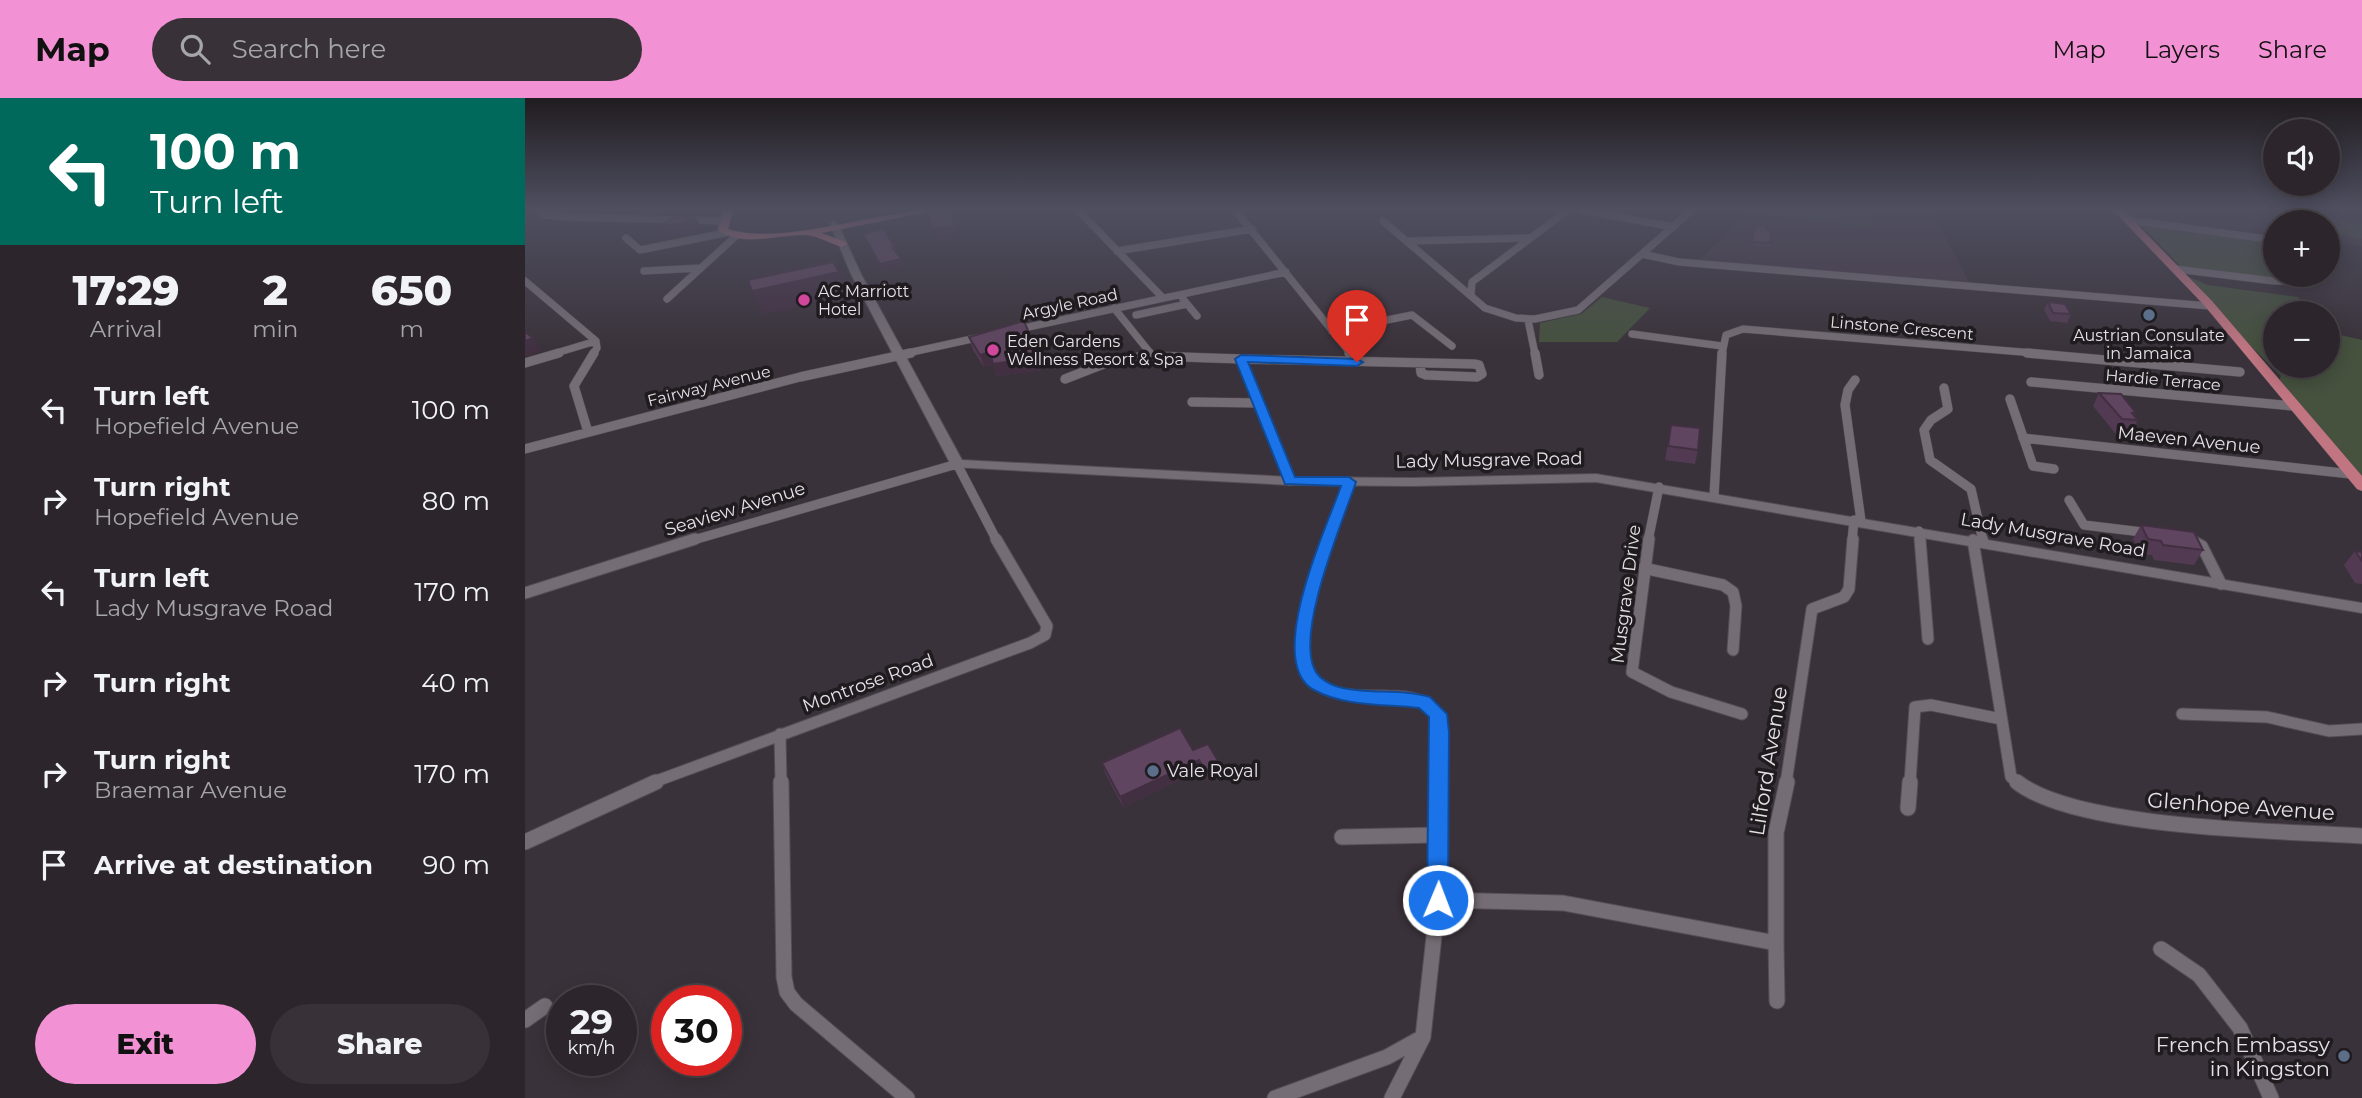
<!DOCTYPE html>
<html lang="en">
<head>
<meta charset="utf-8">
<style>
	:root { --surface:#2c262c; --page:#383238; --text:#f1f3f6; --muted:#a6a5a9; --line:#484348; --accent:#f391d5 }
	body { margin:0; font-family:Montserrat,sans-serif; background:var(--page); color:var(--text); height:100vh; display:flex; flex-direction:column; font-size:26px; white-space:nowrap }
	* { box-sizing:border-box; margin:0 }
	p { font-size:23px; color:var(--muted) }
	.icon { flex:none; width:38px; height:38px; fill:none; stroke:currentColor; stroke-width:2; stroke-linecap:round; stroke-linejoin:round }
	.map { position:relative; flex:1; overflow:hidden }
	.drawer { display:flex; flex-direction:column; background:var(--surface); width:525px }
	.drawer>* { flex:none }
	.top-card { background:#00695c; color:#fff; overflow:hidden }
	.fabs { position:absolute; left:1738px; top:21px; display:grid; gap:14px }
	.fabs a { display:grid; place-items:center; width:77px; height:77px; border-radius:50%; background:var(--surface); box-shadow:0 4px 18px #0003,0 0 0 2px var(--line); font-size:35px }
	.speed { position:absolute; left:21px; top:887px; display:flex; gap:14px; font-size:35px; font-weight:700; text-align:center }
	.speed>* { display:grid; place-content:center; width:91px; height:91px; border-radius:50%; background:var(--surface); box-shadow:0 4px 18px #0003,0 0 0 2px var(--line); line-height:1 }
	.speed small { font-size:18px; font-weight:400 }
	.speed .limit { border:10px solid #d22; background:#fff; color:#111 }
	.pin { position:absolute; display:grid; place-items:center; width:60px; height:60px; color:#fff; margin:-72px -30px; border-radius:50% 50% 50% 0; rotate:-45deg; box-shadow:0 0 7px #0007 }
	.pin .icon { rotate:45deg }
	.me { position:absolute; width:77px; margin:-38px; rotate:1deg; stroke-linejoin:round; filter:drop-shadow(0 0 5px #0008) }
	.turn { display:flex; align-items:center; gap:24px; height:147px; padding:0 35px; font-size:32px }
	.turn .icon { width:91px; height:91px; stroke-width:2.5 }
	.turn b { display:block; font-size:49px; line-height:60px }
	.eta { display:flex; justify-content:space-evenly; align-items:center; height:119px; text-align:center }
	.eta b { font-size:42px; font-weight:800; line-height:49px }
	.cta { display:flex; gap:14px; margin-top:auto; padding:14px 35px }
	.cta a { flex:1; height:80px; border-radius:42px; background:var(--accent); color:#111; font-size:28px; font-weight:800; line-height:80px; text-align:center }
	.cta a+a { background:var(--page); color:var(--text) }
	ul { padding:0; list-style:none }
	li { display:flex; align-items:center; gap:21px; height:91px; padding:0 35px }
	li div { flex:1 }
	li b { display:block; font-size:26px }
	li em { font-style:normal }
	header { display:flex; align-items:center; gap:42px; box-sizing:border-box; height:98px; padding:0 35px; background:var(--accent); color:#111 }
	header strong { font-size:33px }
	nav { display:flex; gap:38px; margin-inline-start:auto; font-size:24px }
	.search { width:490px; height:63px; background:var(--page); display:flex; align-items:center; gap:18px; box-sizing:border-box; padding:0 24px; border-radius:38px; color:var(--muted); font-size:26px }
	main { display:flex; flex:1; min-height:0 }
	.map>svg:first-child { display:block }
</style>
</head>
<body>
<header>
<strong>Map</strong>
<div class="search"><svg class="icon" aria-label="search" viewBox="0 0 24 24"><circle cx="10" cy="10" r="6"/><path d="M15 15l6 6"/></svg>Search here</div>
<nav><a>Map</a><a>Layers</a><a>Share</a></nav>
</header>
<main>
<section class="drawer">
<div class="top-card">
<div class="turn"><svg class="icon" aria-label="left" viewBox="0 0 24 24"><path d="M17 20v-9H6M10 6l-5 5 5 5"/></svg><div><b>100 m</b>Turn left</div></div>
</div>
<div class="eta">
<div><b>17:29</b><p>Arrival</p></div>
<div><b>2</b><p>min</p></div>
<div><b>650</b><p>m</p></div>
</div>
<ul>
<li><svg class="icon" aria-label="left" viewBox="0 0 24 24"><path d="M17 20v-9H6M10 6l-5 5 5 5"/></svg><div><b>Turn left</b><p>Hopefield Avenue</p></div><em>100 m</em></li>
<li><svg class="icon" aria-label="right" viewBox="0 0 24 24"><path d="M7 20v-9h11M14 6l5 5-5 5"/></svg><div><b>Turn right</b><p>Hopefield Avenue</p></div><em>80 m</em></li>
<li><svg class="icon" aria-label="left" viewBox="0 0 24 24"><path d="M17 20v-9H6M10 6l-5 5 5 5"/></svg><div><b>Turn left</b><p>Lady Musgrave Road</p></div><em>170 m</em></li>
<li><svg class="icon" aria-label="right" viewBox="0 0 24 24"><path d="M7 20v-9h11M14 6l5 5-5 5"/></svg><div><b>Turn right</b></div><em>40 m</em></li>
<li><svg class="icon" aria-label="right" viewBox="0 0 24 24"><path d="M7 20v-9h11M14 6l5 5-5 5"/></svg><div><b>Turn right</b><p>Braemar Avenue</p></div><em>170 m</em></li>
<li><svg class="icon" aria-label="arrive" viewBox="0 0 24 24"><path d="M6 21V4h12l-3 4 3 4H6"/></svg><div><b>Arrive at destination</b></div><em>90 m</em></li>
</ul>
<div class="cta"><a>Exit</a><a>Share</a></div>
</section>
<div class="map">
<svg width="1837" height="1000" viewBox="0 0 1837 1000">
	<rect width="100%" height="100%" fill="#3a323a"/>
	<path fill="#463946" d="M1227,112H1406L1445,186L1172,164Z
		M1598,112H1770L1837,123V148L1803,143L1802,124H1750V136L1604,119Z"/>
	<path fill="#46513e" d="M1244,112H1348L1344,130L1243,115Z
		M1757,113L1837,126V141L1803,135L1802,124H1756Z
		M1611,124L1750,145V177H1769L1751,181L1658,171L1628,139Z
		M1664,179L1683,187L1773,199L1787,215H1750V268H1802L1803,234L1837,242V378L1753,286L1756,278L1699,221Z
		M1077,199L1125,210L1092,244H1014L1015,225L1056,216Z"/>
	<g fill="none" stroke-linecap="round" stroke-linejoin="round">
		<defs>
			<path id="street-far3" d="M13,112L20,117L40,119L201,123
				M553,112L638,200
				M710,112L826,256
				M1058,112L1148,129
				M1603,122L1750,142
				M858,123L960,210L991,220L1010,221L1053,212L1167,112
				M101,140L115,152L200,135
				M884,143L1004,140
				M592,153L727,131
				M1117,156L1154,164L1685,208
				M1651,171L1749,183H1764L1782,177
				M119,173L175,170
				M0,183L71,243L72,250L68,256
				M946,196L947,184L1043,112
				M142,201L211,138
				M658,201L672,218
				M589,210L626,256
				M611,217L662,206
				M1003,222L1010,256
				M489,232L761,174
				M807,233L887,217L927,248
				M1107,236L1197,248
				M28,256L71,243
				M378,256L456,239
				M1197,256L1201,237L1218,231L1521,256"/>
			<path id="street-far2" d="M624,255L627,258L716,261L765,383
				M824,255L832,264
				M1010,255L1014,277
				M1502,255L1715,274
				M716,261L949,266L954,267L957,276L952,279L901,277L896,275L895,266
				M0,265L34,255
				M540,281L581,265L625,257
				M1330,282L1323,292L1320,307L1336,423
				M1506,284L1768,308
				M1419,290L1423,311L1406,322L1399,332L1405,362L1446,391L1458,443
				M1485,301L1508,368L1529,371
				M667,304L734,305
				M63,334L49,288L69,255
				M1498,340L1826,376
				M0,351L275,279L386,255
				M1189,398L1197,255
				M1544,402L1559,427L1625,435
				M1394,433L1395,443
				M1662,440L1667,443
				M165,443L432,366L472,443
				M803,443L824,384
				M1123,443L1134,389
				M1327,443L1329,422"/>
			<path id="street-far1" d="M803,441C792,473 757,565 795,588C814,600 841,597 863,598C881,598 901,600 911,616C920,628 915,669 914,685
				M1124,441L1107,574L1146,594L1217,616
				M1395,441L1403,541
				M1457,441L1458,444
				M1664,441L1677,448L1696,486
				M1448,442L1486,679L1494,685
				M1118,470L1198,487L1208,494L1211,508L1208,552
				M0,495L170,441
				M1657,616L1742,619L1804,633L1837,631
				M255,636L256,685
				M126,685L505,545L520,537L522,528L471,441
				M1261,685L1287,511L1319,499L1324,491L1328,441
				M1385,685L1390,609L1406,607L1476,621"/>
			<path id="street" d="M256,684L259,879L262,894L271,906L382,1000
				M1492,684C1551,731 1757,733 1837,738
				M1383,710L1385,684
				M817,739L913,737
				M0,744L131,684
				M913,802L1038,805L1251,845V735L1262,684
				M1251,845L1252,903
				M1636,851L1674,877L1715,930L1746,1000
				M0,922L20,908
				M750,1000L862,959L898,939
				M867,1000L898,939L913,802L914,684"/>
			<path id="secondary" d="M309,123L313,126L336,176L437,362L765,379L888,380L1071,376L1837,505V515L1071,384L888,388L765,387L427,369L326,176L305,126Z"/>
			<path id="primary" d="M198,112H208L203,131C255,149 355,112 413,112L296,135L321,144L322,146L317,149C306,146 292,137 280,137C253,136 217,150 193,132Z
				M1588,112H1598L1687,203L1837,378V393L1832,391L1679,207Z"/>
		</defs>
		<use href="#street-far3" stroke="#544e54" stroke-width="8"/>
		<use href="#street-far2" stroke="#544e54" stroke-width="10"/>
		<use href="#street-far1" stroke="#544e54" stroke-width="13"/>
		<use href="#street" stroke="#544e54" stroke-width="17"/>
		<use href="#secondary" stroke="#544e54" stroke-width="2"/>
		<use href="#primary" stroke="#544e54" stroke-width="1"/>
		<use href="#street-far3" stroke="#756d75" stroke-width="7"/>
		<use href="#street-far2" stroke="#756d75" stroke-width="9"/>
		<use href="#street-far1" stroke="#756d75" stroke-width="11"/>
		<use href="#street" stroke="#756d75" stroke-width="15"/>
		<use href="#secondary" fill="#756d75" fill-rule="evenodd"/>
		<use href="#primary" fill="#c07581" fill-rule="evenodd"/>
	</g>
	<path fill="#523b52" d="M507,112H541L543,117L514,122Z
		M1230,127L1242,132L1246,145L1245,149L1227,147Z
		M338,136L369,148L379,168L358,173L341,143Z
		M1523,204L1546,216L1542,225L1525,223L1519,212Z
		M444,239L517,272L472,278L468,267L459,269L448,252Z
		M1574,295L1611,315L1609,318L1613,322L1605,336L1590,335L1568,308Z
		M1146,327L1173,352L1170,366L1140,362Z
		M1616,427L1678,452L1669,467L1629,462L1627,457L1615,456L1608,441Z
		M1830,453L1837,454V486L1830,485L1819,467Z
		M668,652L695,666L698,676L683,683L676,672L598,709L580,675L577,665Z"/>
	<path fill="#423042" d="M511,112H541L543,117L514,122Z
		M170,118L176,129L163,136L142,138L136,127Z
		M430,127L433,138L412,142L408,131Z
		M376,161L379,168L358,173L355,166Z
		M314,174L324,197L238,217L227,193Z
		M8,240L16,253L0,258V243Z
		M465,254L514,259L517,272L472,278L468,267L459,269L455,257Z
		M674,662L676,672L598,709L595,699Z
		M695,666L698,676L683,683L680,673Z"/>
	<path fill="#5f455f" stroke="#423042" stroke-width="2" d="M402,112H424L430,127L408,131Z
		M153,117L170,118L157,125L136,127Z
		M1230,127L1242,128V132L1246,133V145L1227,144Z
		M359,131L369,148L367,149L376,161L355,166L338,136Z
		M308,164L314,174L227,193L223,182Z
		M1523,204L1540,206L1546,216L1528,215Z
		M499,223L514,259L468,266L465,254L455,257L444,239Z
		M0,234L8,240L0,243Z
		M1574,295L1596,296L1611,315H1607L1613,322L1597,321Z
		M1146,327L1175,330L1173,352L1143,348Z
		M1616,427L1669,434L1678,452L1638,447L1636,443L1623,441Z
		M1830,453L1837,454V463Z
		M655,630L668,652L683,646L695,666L680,673L674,662L595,699L577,665Z"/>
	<linearGradient id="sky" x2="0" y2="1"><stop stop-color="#201c20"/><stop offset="0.44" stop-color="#4f4f60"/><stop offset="1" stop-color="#4f4f60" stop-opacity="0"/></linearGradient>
	<rect width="1837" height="252" fill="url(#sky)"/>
	<path fill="#1a73e8" stroke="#114b97" stroke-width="2" d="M716,257L832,261L838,264L832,268L723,264L770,379H824L831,384C817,426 772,530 789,570C793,580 804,586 814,589C843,597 876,590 905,599L922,616L924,634L923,802L920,808L913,811L905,808L902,802L904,619L894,610C860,606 820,609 789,592C738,564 802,429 816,388L760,386L710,261Z"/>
	<g fill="#d1479c" stroke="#1f1b1f" stroke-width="2.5">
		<circle cx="279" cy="202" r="7"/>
		<circle cx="468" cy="252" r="7"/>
	</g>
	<g fill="#5c6f8a" stroke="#1f1b1f" stroke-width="2.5">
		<circle cx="1624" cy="217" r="7"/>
		<circle cx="628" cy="673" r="7"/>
		<circle cx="1819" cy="958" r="7"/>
	</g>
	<g text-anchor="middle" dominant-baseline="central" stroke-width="7" stroke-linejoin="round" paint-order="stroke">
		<g font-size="16" fill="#e6e1e6" stroke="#1f1b1f" text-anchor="start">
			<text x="293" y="193">AC Marriott<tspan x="293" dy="18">Hotel</tspan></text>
			<text x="1624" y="237" text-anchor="middle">Austrian Consulate<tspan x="1624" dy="18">in Jamaica</tspan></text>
			<text x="482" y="243">Eden Gardens<tspan x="482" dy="18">Wellness Resort &amp; Spa</tspan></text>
		</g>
		<g font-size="16" fill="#e6e1e6" stroke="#1f1b1f">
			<text transform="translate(545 206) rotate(-12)">Argyle Road</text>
			<text transform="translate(1377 230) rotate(5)">Linstone Crescent</text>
			<text transform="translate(1638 282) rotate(5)">Hardie Terrace</text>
			<text transform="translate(184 288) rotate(-14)">Fairway Avenue</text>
		</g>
		<g font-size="18" fill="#e6e1e6" stroke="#1f1b1f">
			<text transform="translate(1664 342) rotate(6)">Maeven Avenue</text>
			<text transform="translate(964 362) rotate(-1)">Lady Musgrave Road</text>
			<text transform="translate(210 411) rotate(-17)">Seaview Avenue</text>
			<text transform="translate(1528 437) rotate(10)">Lady Musgrave Road</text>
			<text transform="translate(1101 496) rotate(-83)">Musgrave Drive</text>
			<text transform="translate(343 585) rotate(-20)">Montrose Road</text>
		</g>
		<g font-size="18" fill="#e6e1e6" stroke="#1f1b1f" text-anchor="start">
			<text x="642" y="673">Vale Royal</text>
		</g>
		<g font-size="21" fill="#e6e1e6" stroke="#1f1b1f">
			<text transform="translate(1243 663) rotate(-81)">Lilford Avenue</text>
			<text transform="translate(1716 708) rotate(4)">Glenhope Avenue</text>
		</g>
		<g font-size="21" fill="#e6e1e6" stroke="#1f1b1f" text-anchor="end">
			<text x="1805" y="946">French Embassy<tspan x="1805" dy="24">in Kingston</tspan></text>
		</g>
	</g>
</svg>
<div class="fabs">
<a><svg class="icon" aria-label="sound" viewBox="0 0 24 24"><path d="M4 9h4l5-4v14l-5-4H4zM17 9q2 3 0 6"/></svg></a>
<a>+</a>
<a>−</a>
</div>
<div class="speed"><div>29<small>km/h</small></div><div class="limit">30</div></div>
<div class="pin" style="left:832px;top:264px;background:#d93025"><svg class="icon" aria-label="arrive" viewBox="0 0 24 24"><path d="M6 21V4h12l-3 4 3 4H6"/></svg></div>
<svg class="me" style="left:913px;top:802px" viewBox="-20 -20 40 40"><circle r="17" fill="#1a73e8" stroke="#fff" stroke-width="3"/><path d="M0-11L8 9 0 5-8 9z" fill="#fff"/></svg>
</div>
</main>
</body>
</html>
